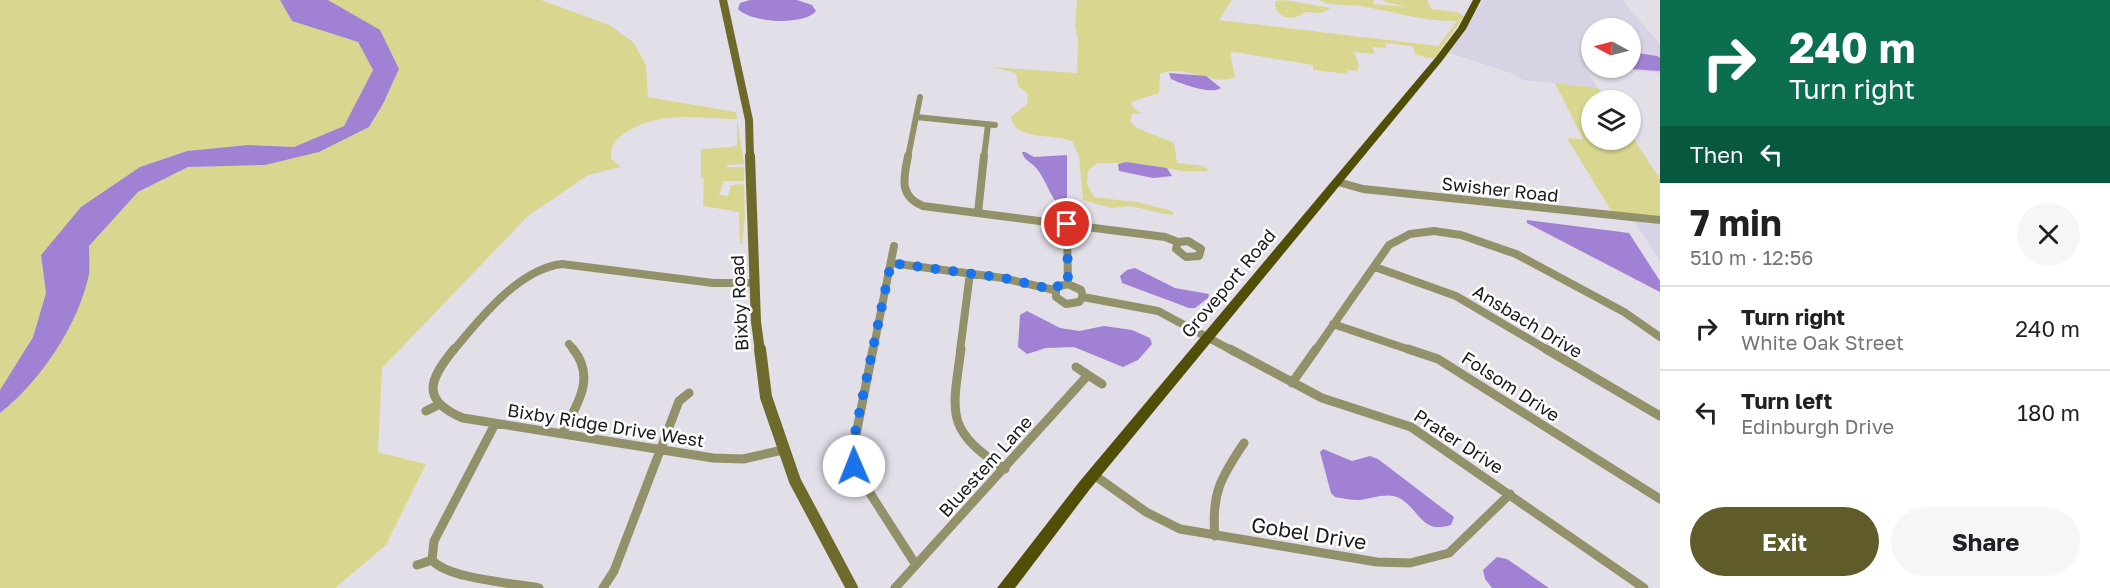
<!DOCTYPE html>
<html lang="en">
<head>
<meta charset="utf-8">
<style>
	:root { --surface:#fff; --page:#f6f6f6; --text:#202124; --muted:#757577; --line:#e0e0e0; --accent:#5f5c29 }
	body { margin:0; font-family:"Golos Text",sans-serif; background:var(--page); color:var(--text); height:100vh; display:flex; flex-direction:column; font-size:22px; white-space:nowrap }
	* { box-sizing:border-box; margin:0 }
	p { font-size:20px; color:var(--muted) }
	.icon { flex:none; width:33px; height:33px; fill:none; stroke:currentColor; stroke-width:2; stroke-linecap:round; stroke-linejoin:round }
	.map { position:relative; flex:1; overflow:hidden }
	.details { display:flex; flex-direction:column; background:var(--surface); width:450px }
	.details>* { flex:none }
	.hud { background:#0b6e4f; color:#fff; overflow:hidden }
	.needle { width:39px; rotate:277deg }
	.controls { position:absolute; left:1581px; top:18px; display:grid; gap:12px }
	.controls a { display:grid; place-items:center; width:60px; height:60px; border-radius:50%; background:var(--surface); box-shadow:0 2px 4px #0004; font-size:30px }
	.pin { position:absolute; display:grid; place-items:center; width:51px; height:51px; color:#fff; margin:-26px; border:3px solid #fff; border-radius:50%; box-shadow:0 2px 6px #0007 }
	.me { position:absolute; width:66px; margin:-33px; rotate:359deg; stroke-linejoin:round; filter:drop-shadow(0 0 4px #0008) }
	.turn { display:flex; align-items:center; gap:21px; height:126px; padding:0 30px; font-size:27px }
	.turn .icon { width:78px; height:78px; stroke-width:2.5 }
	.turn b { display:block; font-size:42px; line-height:51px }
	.then { display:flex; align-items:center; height:57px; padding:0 30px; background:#0003; gap:12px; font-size:22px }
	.round { display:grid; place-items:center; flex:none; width:63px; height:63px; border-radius:32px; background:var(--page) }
	.overview { display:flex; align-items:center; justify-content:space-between; height:102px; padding:0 30px }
	h1 { font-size:36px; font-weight:700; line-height:45px }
	.primary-button { display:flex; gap:12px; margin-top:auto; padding:12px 30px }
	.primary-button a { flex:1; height:69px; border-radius:36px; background:var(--accent); color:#fff; font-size:24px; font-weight:700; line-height:69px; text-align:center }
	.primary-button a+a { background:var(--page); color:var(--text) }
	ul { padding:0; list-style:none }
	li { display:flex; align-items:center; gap:18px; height:84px; padding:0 30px; border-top:2px solid var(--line) }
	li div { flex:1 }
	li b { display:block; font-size:22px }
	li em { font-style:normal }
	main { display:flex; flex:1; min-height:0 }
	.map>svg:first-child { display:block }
</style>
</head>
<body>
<main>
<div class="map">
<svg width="1660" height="588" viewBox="0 0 1660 588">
	<rect width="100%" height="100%" fill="#e2dfe9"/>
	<path fill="#d8d3e4" d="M1482,0H1622L1660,44V73L1596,68H1630V28H1592L1591,67H1584L1598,88L1523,80L1514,74L1450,53Z
		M1634,221L1660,224V261Z"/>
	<path fill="#d9d78f" d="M0,0H280L292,21L358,42L373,70L344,127L294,147L248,145L187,151L140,167L41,255L46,293L33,336L0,390Z
		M328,0H541L609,25L633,42L646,65L648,97L736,112L744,164L727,165V167H744V181H724L719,195L728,196L731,185L744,184L745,215L742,244H740L739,212L703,206L704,179L701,178V149L732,147L737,145V119C699,119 665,110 630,130C617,137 610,144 611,159L621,167L588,175L528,216L382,368L378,452L426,464L386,545L335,588H0V413L13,403L89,273V246L138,192L188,167L265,165L369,127L383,104L399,69L338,7Z
		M1077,0H1232L1219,20L1438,46L1457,21C1424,22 1392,11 1360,6C1347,4 1330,7 1319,0H1374L1373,4L1409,7L1384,2L1383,0H1427L1431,9L1457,12L1464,16L1434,59L1416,55L1412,46L1385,43L1386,48L1372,47L1375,54L1354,52L1359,65L1357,71L1347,70L1348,74L1313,70V65L1234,52L1230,53L1235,77C1212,87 1184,63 1160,74L1159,93L1131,102L1132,106L1141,114H1132L1130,122L1137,128L1174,143L1177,163L1204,166L1209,171H1182L1134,163H1097L1088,171L1087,184L1094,197L1137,202L1172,211L1174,214L1170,215L1130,206L1112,208L1083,200L1079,156L1072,141C1051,133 1014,141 1011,117L1027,104L1028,94L1018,86L1016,73L991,67L1077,73L1078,39L1075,27Z
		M1284,0L1331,8L1322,13L1305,12C1294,22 1274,19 1275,1Z
		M1555,83L1598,88L1607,100H1592V140H1630L1631,135L1660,179V224L1616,219L1567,138L1583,139Z"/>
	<path fill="#a081d4" d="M280,0H328L380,30L399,69L383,104L369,127L319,152L265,165L188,167L138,192L89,246C89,255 90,265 89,274C79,324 40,382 0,413V390L33,337L46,293L41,255L81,207L140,167L187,151L248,145L294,147L344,126L373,70L358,42L292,21Z
		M750,0H797L812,5L816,11C804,26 751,23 738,9L740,3Z
		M1631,52L1657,56L1660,58V71L1616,68H1630Z
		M1169,73L1206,76L1221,88C1211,95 1182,84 1171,79Z
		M1025,152L1034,157L1067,155V199L1072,205L1086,213C1052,216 1053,190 1037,169C1032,162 1024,161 1022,152Z
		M1126,162L1167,168L1172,176L1153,178L1119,171L1118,164Z
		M1527,220L1629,233L1660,281V292L1527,223Z
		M1135,268L1175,288L1209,294L1208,298L1195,308H1189L1122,283L1120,276L1127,270Z
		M1027,311L1060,328L1079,331L1104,326L1132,330L1150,338L1152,344L1138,360L1123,367L1074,347L1046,348L1027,354L1018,347L1020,315Z
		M1323,449L1352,461L1370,456L1378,459L1454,517L1451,525C1422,534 1421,512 1401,499C1388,491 1372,499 1358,500C1351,500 1342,498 1335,497L1331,493L1320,452Z
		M1497,557L1507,559L1549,588H1492L1485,579L1483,570Z"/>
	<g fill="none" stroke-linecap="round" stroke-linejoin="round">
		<path stroke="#929169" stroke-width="6" d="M916,117L995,125
			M908,157L920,97
			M984,157L988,125"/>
		<path stroke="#929169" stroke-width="8" d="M908,156C904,177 898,196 923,206L1165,237L1178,242
			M1338,182L1363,189L1660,220
			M978,213L984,156
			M1067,224L1068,284
			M1188,241L1201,249L1199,256L1186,257L1176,249L1178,242Z
			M891,263L1003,278L1054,290
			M1375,267L1456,296L1549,351
			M1068,284L1081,290L1083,297L1079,302L1066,304L1056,297V287Z
			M1083,297L1158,311L1233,351
			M1333,324L1413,351
			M569,344L575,351
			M453,351C480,318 519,269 562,264L713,283H754
			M873,351L894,246
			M960,351L970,273
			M1315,351L1389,245L1410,234L1434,231L1461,235L1516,254L1624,312L1660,337"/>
		<path stroke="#929169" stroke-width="9" d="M454,349C429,380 420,400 463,418L713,458L743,459L783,450
			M873,349L852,455L859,476L916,565
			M961,349C952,415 945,430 1005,469
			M1230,349L1322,398L1411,427L1644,588
			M1408,349L1438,359L1660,499
			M1546,349L1660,416
			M1088,375L1102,384
			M1292,383L1316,349
			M426,411L438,405
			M562,434C576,406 597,378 573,349
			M1094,475L1146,512L1180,529L1377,562L1410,563L1449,553L1510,494
			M1215,536C1211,494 1221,477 1244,443
			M432,560L434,541L495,424
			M432,560C448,579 513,583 539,588
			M417,565L432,560
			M603,588L614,571L679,401L689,393
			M895,588L1088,375L1076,367"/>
		<path stroke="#6d6a2b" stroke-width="8" d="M723,0L749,120L750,157"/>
		<path stroke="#6d6a2b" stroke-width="10" d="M750,156L756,322L760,351"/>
		<path stroke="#6d6a2b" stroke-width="12" d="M760,349L766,397L795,481L852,588"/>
		<path fill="#514e08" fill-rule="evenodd" d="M1473,0H1481L1466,29L1442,61L1090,489L1015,588H997L1080,481L1436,57L1458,28Z"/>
	</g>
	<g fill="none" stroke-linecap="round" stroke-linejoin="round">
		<path stroke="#1a73e8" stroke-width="10" stroke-dasharray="0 18" d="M854,466L852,447L891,263L1004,278L1054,290L1059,285L1068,284L1067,224"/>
	</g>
	<g text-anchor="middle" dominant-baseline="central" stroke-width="5" stroke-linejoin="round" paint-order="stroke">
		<g font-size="18" fill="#1a191d" stroke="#fff">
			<text transform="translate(1500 189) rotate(6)">Swisher Road</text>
			<text transform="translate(1228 283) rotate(-50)">Groveport Road</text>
			<text transform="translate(739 303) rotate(-93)">Bixby Road</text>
			<text transform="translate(1528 321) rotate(31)">Ansbach Drive</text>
			<text transform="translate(1511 386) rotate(33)">Folsom Drive</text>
			<text transform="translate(606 425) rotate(9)">Bixby Ridge Drive West</text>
			<text transform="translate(1459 441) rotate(33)">Prater Drive</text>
			<text transform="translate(985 466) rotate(-48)">Bluestem Lane</text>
		</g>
		<g font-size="21" fill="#1a191d" stroke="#fff">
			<text transform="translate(1309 533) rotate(9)">Gobel Drive</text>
		</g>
	</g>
</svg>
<div class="controls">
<a><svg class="needle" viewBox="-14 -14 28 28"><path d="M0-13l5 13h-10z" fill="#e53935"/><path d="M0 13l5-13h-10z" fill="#757577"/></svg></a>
<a><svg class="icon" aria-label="layers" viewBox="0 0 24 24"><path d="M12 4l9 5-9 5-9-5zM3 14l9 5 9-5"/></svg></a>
</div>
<div class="pin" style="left:1067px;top:224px;background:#d93025"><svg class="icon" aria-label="arrive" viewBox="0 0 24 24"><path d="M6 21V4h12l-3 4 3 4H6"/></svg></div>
<svg class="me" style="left:854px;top:466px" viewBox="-20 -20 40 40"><circle r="19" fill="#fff"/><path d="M0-13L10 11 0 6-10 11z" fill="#1a73e8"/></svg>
</div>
<section class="details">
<div class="hud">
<div class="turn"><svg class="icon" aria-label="right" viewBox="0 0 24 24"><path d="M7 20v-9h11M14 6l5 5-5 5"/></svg><div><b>240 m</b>Turn right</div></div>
<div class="then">Then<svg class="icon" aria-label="left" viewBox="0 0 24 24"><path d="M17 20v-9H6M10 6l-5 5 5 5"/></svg></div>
</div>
<div class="overview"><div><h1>7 min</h1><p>510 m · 12:56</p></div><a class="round"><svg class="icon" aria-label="close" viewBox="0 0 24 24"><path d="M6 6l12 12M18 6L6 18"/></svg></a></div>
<ul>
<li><svg class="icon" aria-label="right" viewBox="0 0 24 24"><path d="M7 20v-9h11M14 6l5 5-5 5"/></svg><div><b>Turn right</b><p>White Oak Street</p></div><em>240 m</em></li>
<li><svg class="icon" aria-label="left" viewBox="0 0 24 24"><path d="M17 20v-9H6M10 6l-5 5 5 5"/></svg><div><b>Turn left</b><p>Edinburgh Drive</p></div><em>180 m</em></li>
</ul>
<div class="primary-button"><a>Exit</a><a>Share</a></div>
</section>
</main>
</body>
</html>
